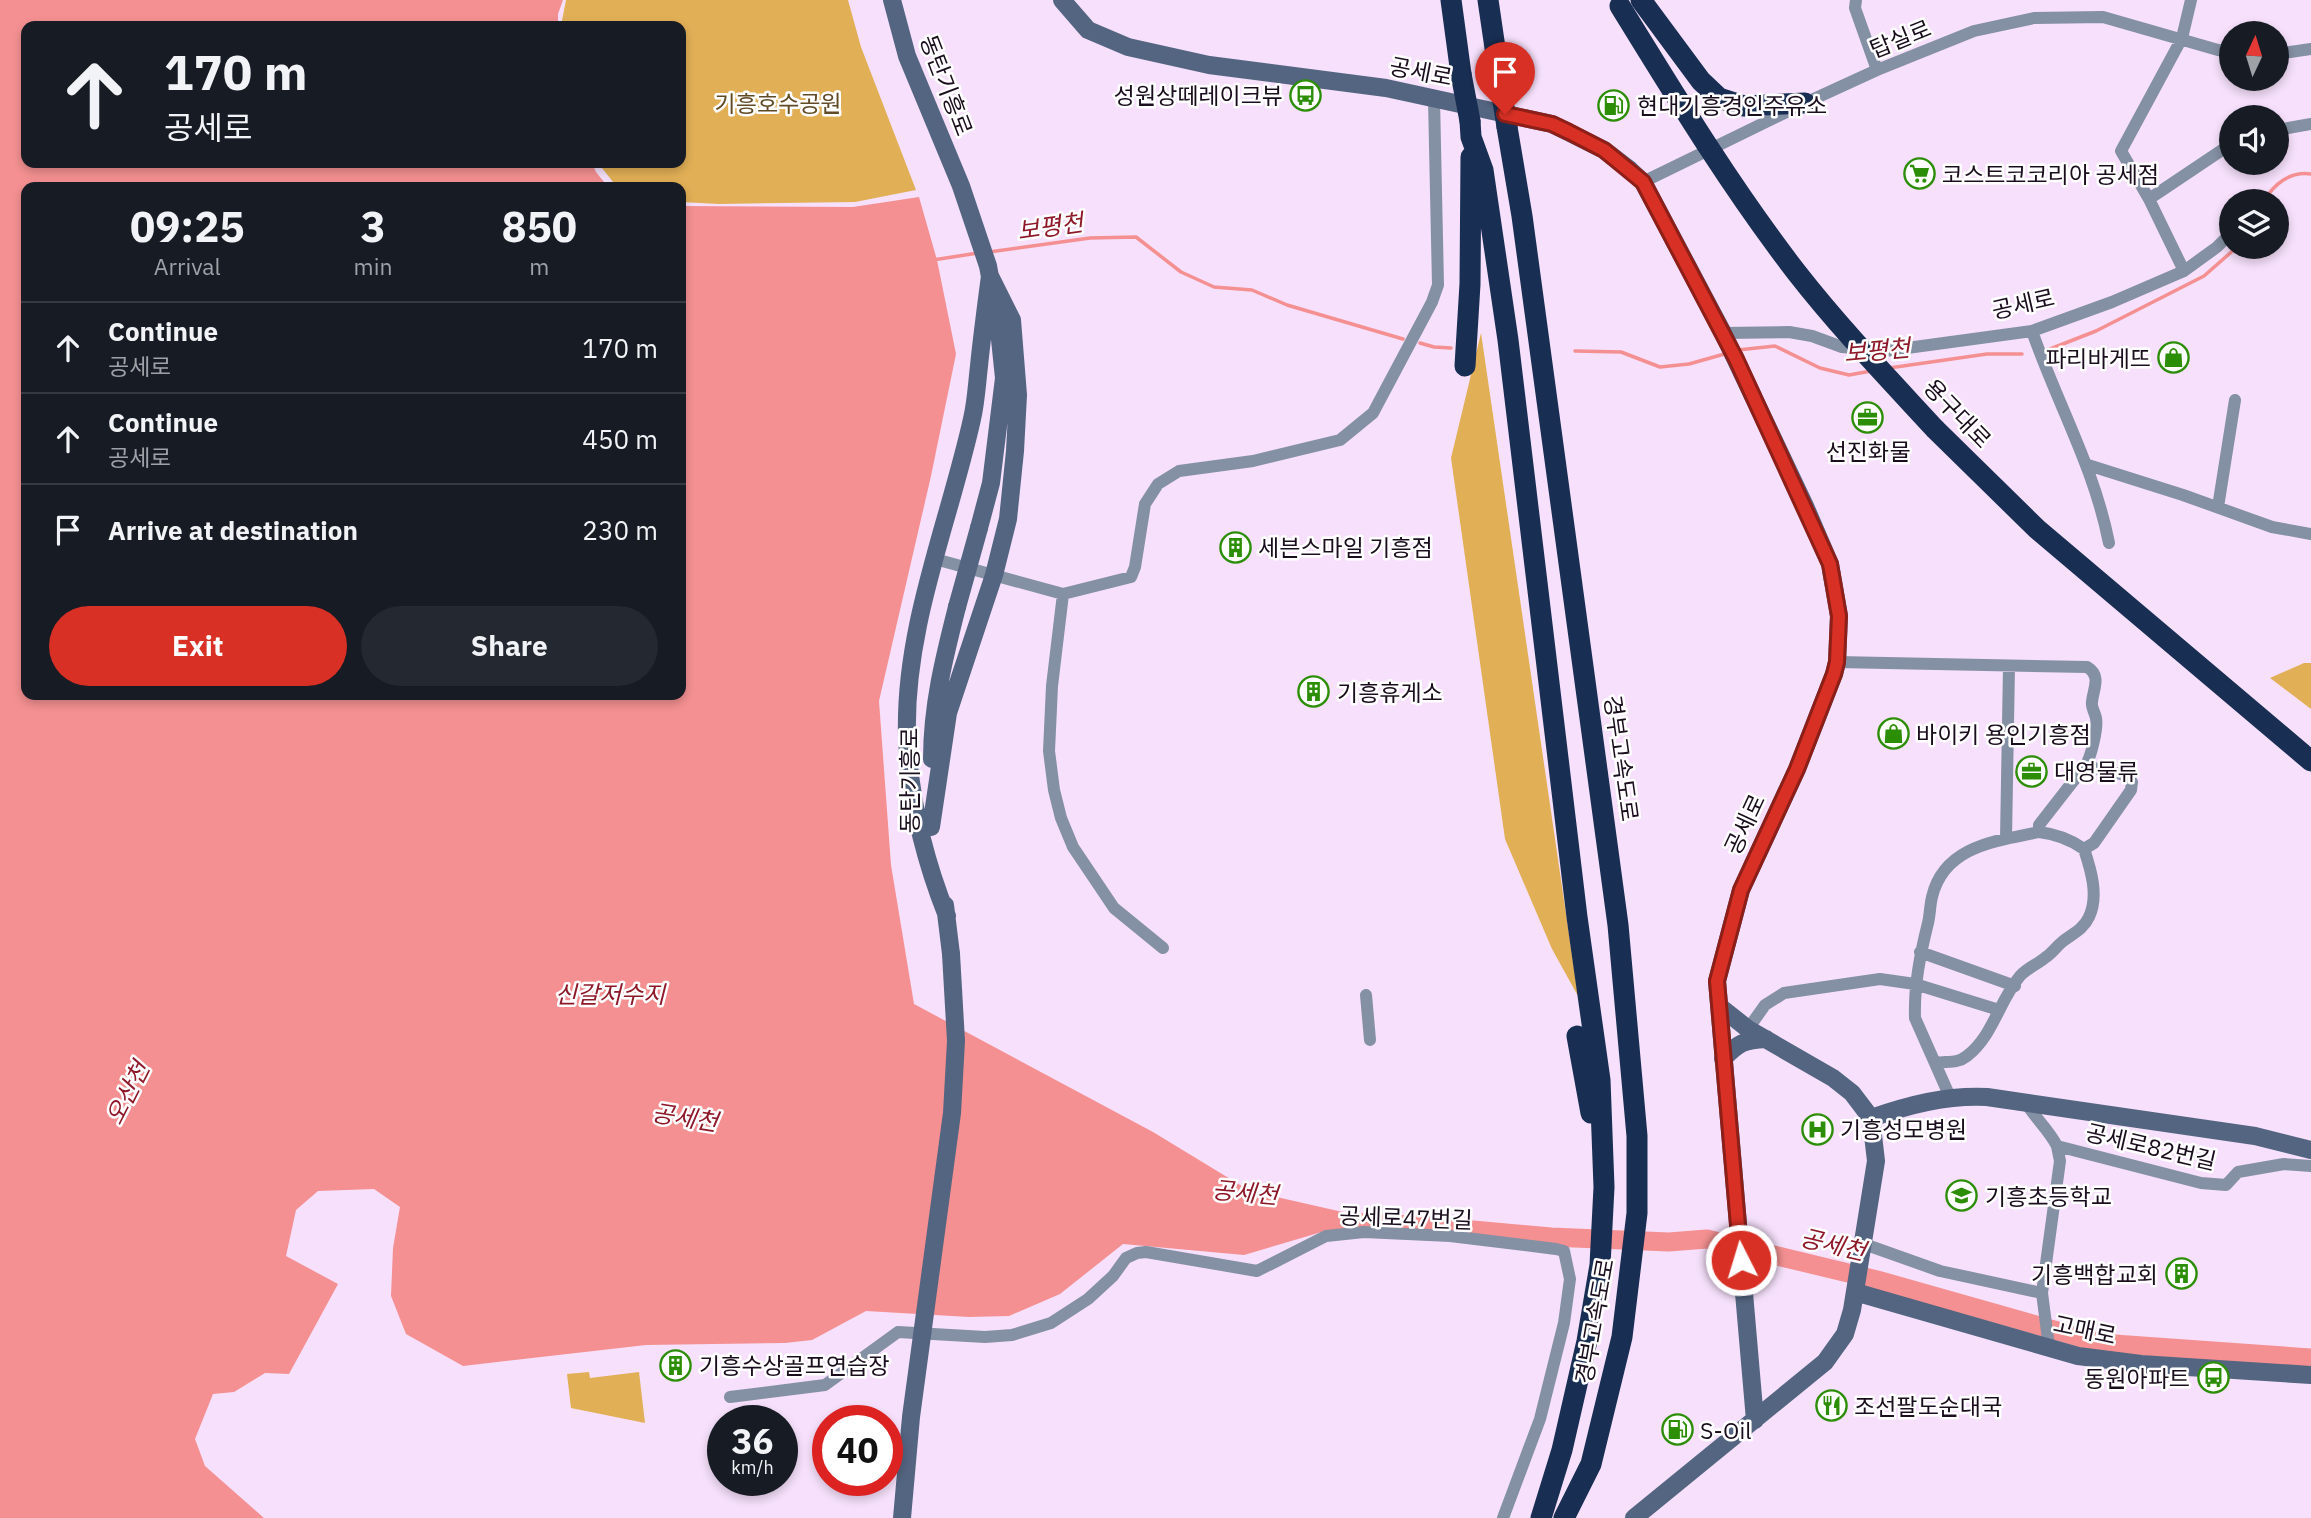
<!DOCTYPE html>
<html lang="en">
<head>
<meta charset="utf-8">
<style>
	:root { --surface:#171b24; --page:#242831; --text:#f1f3f6; --muted:#9ea1a6; --line:#363941; --accent:#d93025 }
	body { margin:0; font-family:"IBM Plex Sans","Noto Sans KR",sans-serif; background:var(--page); color:var(--text); height:100vh; display:flex; flex-direction:column; font-size:26px; white-space:nowrap }
	* { box-sizing:border-box; margin:0 }
	p { font-size:23px; color:var(--muted) }
	.icon { flex:none; width:38px; height:38px; fill:none; stroke:currentColor; stroke-width:2; stroke-linecap:round; stroke-linejoin:round }
	.map { position:relative; flex:1; overflow:hidden }
	.panel { position:absolute; left:21px; top:182px; width:665px; height:518px; display:flex; flex-direction:column; background:var(--surface); border-radius:14px; box-shadow:0 4px 10px #0003 }
	.panel>* { flex:none }
	.top-card { position:absolute; left:21px; top:21px; width:665px; height:147px; border-radius:14px; box-shadow:0 4px 10px #0003; background:#171b24; color:var(--text); overflow:hidden }
	.needle { width:46px; rotate:4deg }
	.controls { position:absolute; left:2219px; top:21px; display:grid; gap:14px }
	.controls a { display:grid; place-items:center; width:70px; height:70px; border-radius:50%; background:var(--surface); box-shadow:0 4px 10px #0003; font-size:35px }
	.speed { position:absolute; left:707px; top:1405px; display:flex; gap:14px; font-size:35px; font-weight:700; text-align:center }
	.speed>* { display:grid; place-content:center; width:91px; height:91px; border-radius:50%; background:var(--surface); box-shadow:0 4px 10px #0003; line-height:1 }
	.speed small { font-size:18px; font-weight:400 }
	.speed .limit { border:10px solid #d22; background:#fff; color:#111 }
	.pin { position:absolute; display:grid; place-items:center; width:60px; height:60px; color:#fff; margin:-72px -30px; border-radius:50% 50% 50% 0; rotate:-45deg; box-shadow:0 0 7px #0007 }
	.pin .icon { rotate:45deg }
	.me { position:absolute; width:77px; margin:-38px; rotate:355deg; stroke-linejoin:round; filter:drop-shadow(0 0 5px #0008) }
	.turn { display:flex; align-items:center; gap:24px; height:147px; padding:0 28px; font-size:32px }
	.turn .icon { width:91px; height:91px; stroke-width:2.5 }
	.turn b { display:block; font-size:49px; line-height:60px }
	.eta { display:flex; justify-content:space-evenly; align-items:center; height:119px; text-align:center }
	.eta b { font-size:42px; font-weight:700; line-height:49px }
	.cta { display:flex; gap:14px; margin-top:auto; padding:14px 28px }
	.cta a { flex:1; height:80px; border-radius:42px; background:var(--accent); color:#fff; font-size:28px; font-weight:700; line-height:80px; text-align:center }
	.cta a+a { background:var(--page); color:var(--text) }
	ul { padding:0; list-style:none }
	li { display:flex; align-items:center; gap:21px; height:91px; padding:0 28px; border-top:2px solid var(--line) }
	li div { flex:1 }
	li b { display:block; font-size:26px }
	li em { font-style:normal }
	.map>svg:first-child { display:block }
</style>
</head>
<body>
<div class="map">
<svg width="2311" height="1518" viewBox="0 0 2311 1518">
	<rect width="100%" height="100%" fill="#f6e0fb"/>
	<path fill="#e1af56" d="M566,0H848L861,47L916,190L855,202L719,204L681,202V187H617L598,163H681V26H561Z
		M1481,333L1578,996L1552,949L1505,839L1451,458Z
		M2304,663H2311V709L2270,678Z
		M589,1372L590,1378L639,1372L645,1423L571,1408L567,1374Z"/>
	<path fill="#f49091" d="M0,0H563L558,14V26H26V163H592L596,172L608,187H26V695H681V206L853,207L919,197L937,260L956,354L931,476L879,701L891,865L914,1004L1153,1132L1250,1191L1369,1218L1244,1255L1123,1244L1060,1294L1009,1316L969,1317L866,1311L812,1340L785,1343L646,1345L463,1366L406,1334L391,1296L393,1248L400,1207L374,1189L318,1191L296,1210L286,1256L338,1284L289,1374L265,1373L234,1392L213,1394L195,1439L205,1466L264,1518H0Z"/>
	<g fill="none" stroke-linecap="round" stroke-linejoin="round">
		<path stroke="#f49091" stroke-width="3.5" d="M2264,201C2274,184 2290,171 2311,174
			M989,252L1090,238L1136,237L1181,272L1214,287L1252,290L1287,305L1403,339
			M933,260L978,253
			M1420,343L1434,347L1451,348
			M2050,349L2096,331L2204,276L2237,247
			M1738,350L1775,346L1820,368L1849,375L1871,371
			M1575,351L1621,352L1660,367L1689,364L1728,353
			M1889,368L1987,354H2022"/>
		<path stroke="#f49091" stroke-width="19" d="M1329,1221L1429,1226L1551,1237L1669,1242L1707,1239L1877,1280L2100,1343L2311,1358"/>
		<path stroke="#8490a3" stroke-width="12" d="M1856,0L1855,8L1877,70
			M2277,54L2311,49
			M2277,130L2311,124
			M1643,182L1805,103L1877,70L1974,31L2034,18L2103,17L2218,50L2231,51
			M2149,199L2231,144
			M2184,271L2149,199L2121,151L2182,38L2191,0
			M2032,331C2057,403 2094,467 2109,543
			M1723,333L1789,332L1812,336L1842,347L1885,351L2032,331L2112,302L2184,271L2217,247L2231,233
			M2088,465L2183,495L2272,527L2311,534
			M2218,507L2235,400
			M935,559L1063,594
			M1837,662L2087,667C2102,676 2093,689 2092,702C2091,707 2095,713 2096,718C2098,728 2091,758 2085,766
			M2039,832C2056,834 2070,839 2084,849
			M2006,839L2009,666
			M1163,948L1114,908L1073,847L1061,818L1054,790L1049,751L1052,686L1063,594L1131,577L1135,567L1145,504L1158,484L1179,471L1253,461L1340,440L1373,413L1432,302L1438,285L1434,99
			M1920,952L2015,986
			M1366,995L1370,1040
			M1748,1029L1765,1005L1784,993L1880,979L1915,984L1999,1010
			M1936,1063C1947,1061 1957,1064 1967,1056C1993,1036 1999,1001 2020,976C2027,968 2038,964 2046,957C2052,953 2056,947 2062,942C2072,934 2083,930 2089,917C2099,896 2091,870 2084,849L2094,843L2131,790L2132,782L2125,775L2085,766L2039,825V832C1996,841 1944,846 1932,897C1930,905 1930,915 1928,923C1920,955 1914,985 1915,1018L1950,1097
			M2026,1103C2035,1118 2049,1130 2057,1146
			M1864,1244L1940,1271L2042,1293L2060,1161L2057,1146L2201,1183L2226,1185L2238,1172L2284,1164L2311,1166
			M2042,1293L2049,1347
			M730,1397L825,1385L898,1332L985,1337L1012,1335L1051,1323L1088,1299L1113,1276L1126,1258L1137,1253L1146,1252L1257,1271L1326,1236L1364,1232L1450,1236L1556,1249L1564,1251L1570,1279L1564,1323L1540,1419L1503,1518"/>
		<path stroke="#546581" stroke-width="18" d="M892,0L907,56L961,186L988,266L998,320L1004,378L991,483L979,528
			M1062,0L1088,30L1128,47L1209,65L1386,88L1552,124L1604,150L1630,170L1643,182L1723,333L1805,506L1830,564L1839,616L1837,662L1834,674L1797,769L1741,890L1717,981L1755,1420
			M932,759C932,706 944,658 957,607
			M931,827L948,713L994,575L1008,519L1015,451L1018,395L1012,320L990,276
			M945,905L951,954
			M947,916C924,858 909,797 907,735C904,627 949,523 972,419C976,402 977,383 979,366C982,336 986,306 990,276
			M1723,1059C1738,1043 1744,1040 1766,1039
			M1871,1118C1909,1105 1946,1095 1987,1097L2255,1136L2311,1150
			M1855,1292L2078,1356L2141,1364L2311,1375
			M1634,1518L1825,1362L1845,1334L1852,1310L1876,1161L1871,1118L1852,1093L1833,1078L1748,1029L1719,1006"/>
		<path stroke="#182e52" stroke-width="21" d="M1451,0L1461,74
			M1488,0L1500,82
			M1641,0L1701,81L1719,98L1744,106L1805,103
			M1470,121L1471,137L1483,170L1508,340L1577,917L1600,1080L1604,1187L1600,1265L1587,1341L1562,1450L1541,1518
			M1507,127L1522,216L1618,925L1637,1136V1213L1622,1337L1591,1464L1564,1518
			M1465,366L1470,284L1471,157
			M1935,429L2037,529L2311,761
			M1577,1036L1591,1113"/>
		<path stroke="#546581" stroke-width="18" d="M957,607L979,528
			M902,1518L911,1417L952,1113L956,1041L951,954"/>
		<path stroke="#182e52" stroke-width="21" d="M1620,6C1676,97 1732,189 1797,273C1840,328 1888,378 1935,429
			M1461,74L1470,121
			M1500,82L1507,127"/>
	</g>
	<g fill="none" stroke-linecap="round" stroke-linejoin="round">
		<defs>
			<path id="route" d="M1505,114L1552,124L1569,132L1604,150L1643,182L1736,359L1830,564L1839,616L1837,662L1834,674L1797,769L1741,890L1717,981L1741,1260"/>
		</defs>
		<use href="#route" stroke="#8d1f18" stroke-width="18"/>
		<use href="#route" stroke="#d93025" stroke-width="12"/>
	</g>
	<defs>
		<symbol id="bus-ring" viewBox="-11 -11 22 22"><circle r="9.5" fill="#fff" stroke="#2c8e07" stroke-width="1.5"/><path d="M-5-6H5V4H4V6H2V4H-2V6H-4V4H-5ZM-3.5-4V0h7V-4ZM-3.5 1.2v1.5H-2V1.2ZM2 1.2v1.5H3.5V1.2Z" fill="#2c8e07"/></symbol>
		<symbol id="fuel-ring" viewBox="-11 -11 22 22"><circle r="9.5" fill="#fff" stroke="#2c8e07" stroke-width="1.5"/><path d="M-5.5-6h7V0h2V4h1.3V-2.5L3-4.5l.8-.8L6-3V5H2.5V1h-1V6h-7ZM-4.2-4.7v3.2H.2V-4.7Z" fill="#2c8e07"/></symbol>
		<symbol id="supermarket-ring" viewBox="-11 -11 22 22"><circle r="9.5" fill="#fff" stroke="#2c8e07" stroke-width="1.5"/><path d="M-6-5.5h2.5l.6 2H6L4.5 2H-2.5L-4.4-4H-6ZM-1.5 3.2a1.3 1.3 0 1 0 .1 0ZM3 3.2a1.3 1.3 0 1 0 .1 0Z" fill="#2c8e07"/></symbol>
		<symbol id="shop-ring" viewBox="-11 -11 22 22"><circle r="9.5" fill="#fff" stroke="#2c8e07" stroke-width="1.5"/><path d="M-5-2.5h2.3a2.7 3.5 0 0 1 5.4 0H5L5.5 6h-11ZM-1.5-2.5h3a1.5 2.3 0 0 0-3 0Z" fill="#2c8e07"/></symbol>
		<symbol id="office-ring" viewBox="-11 -11 22 22"><circle r="9.5" fill="#fff" stroke="#2c8e07" stroke-width="1.5"/><path d="M-6-3h4V-5.5h4V-3h4V5H-6ZM-1-4.5V-3h2v-1.5ZM-6 0V1H6V0Z" fill="#2c8e07"/></symbol>
		<symbol id="building-ring" viewBox="-11 -11 22 22"><circle r="9.5" fill="#fff" stroke="#2c8e07" stroke-width="1.5"/><path d="M-4-6H4V6H1V3H-1V6H-4ZM-2.5-4.3h1.7v1.8h-1.7ZM.8-4.3h1.7v1.8H.8ZM-2.5-1h1.7V.8h-1.7ZM.8-1h1.7V.8H.8Z" fill="#2c8e07"/></symbol>
		<symbol id="hospital-ring" viewBox="-11 -11 22 22"><circle r="9.5" fill="#fff" stroke="#2c8e07" stroke-width="1.5"/><path d="M-5-5h3v3.5h4V-5h3V5h-3V1.5h-4V5h-3Z" fill="#2c8e07"/></symbol>
		<symbol id="school-ring" viewBox="-11 -11 22 22"><circle r="9.5" fill="#fff" stroke="#2c8e07" stroke-width="1.5"/><path d="M0-5L7-2L0 1L-7-2ZM-4 1L0 2.5L4 1V4Q0 6-4 4Z" fill="#2c8e07"/></symbol>
		<symbol id="restaurant-ring" viewBox="-11 -11 22 22"><circle r="9.5" fill="#fff" stroke="#2c8e07" stroke-width="1.5"/><path d="M-5-6h1v4h1v-4h1v4h1v-4h1v5L-1.5 .5V6h-2V.5L-5-1ZM5-6V6H3V1.5H1.5Q1.5-4 5-6Z" fill="#2c8e07"/></symbol>
	</defs>
	<g fill-rule="evenodd">
		<use href="#bus-ring" x="1288" y="78" width="35" height="35"/>
		<use href="#fuel-ring" x="1596" y="88" width="35" height="35"/>
		<use href="#supermarket-ring" x="1902" y="156" width="35" height="35"/>
		<use href="#shop-ring" x="2156" y="340" width="35" height="35"/>
		<use href="#office-ring" x="1850" y="400" width="35" height="35"/>
		<use href="#building-ring" x="1218" y="530" width="35" height="35"/>
		<use href="#building-ring" x="1296" y="674" width="35" height="35"/>
		<use href="#shop-ring" x="1876" y="716" width="35" height="35"/>
		<use href="#office-ring" x="2014" y="754" width="35" height="35"/>
		<use href="#hospital-ring" x="1800" y="1112" width="35" height="35"/>
		<use href="#school-ring" x="1944" y="1178" width="35" height="35"/>
		<use href="#building-ring" x="2164" y="1256" width="35" height="35"/>
		<use href="#building-ring" x="658" y="1348" width="35" height="35"/>
		<use href="#bus-ring" x="2196" y="1360" width="35" height="35"/>
		<use href="#restaurant-ring" x="1814" y="1388" width="35" height="35"/>
		<use href="#fuel-ring" x="1660" y="1412" width="35" height="35"/>
	</g>
	<g text-anchor="middle" dominant-baseline="central" stroke-width="5" stroke-linejoin="round" paint-order="stroke">
		<g font-size="23" fill="#1a0d1d" stroke="#fff">
			<text transform="translate(1900 38) rotate(-22)">탑실로</text>
			<text transform="translate(1421 71) rotate(11)">공세로</text>
			<text transform="translate(947 85) rotate(69)">동탄기흥로</text>
			<text transform="translate(2023 303) rotate(-13)">공세로</text>
			<text transform="translate(1958 413) rotate(46)">용구대로</text>
			<text transform="translate(1622 758) rotate(82)">경부고속도로</text>
			<text transform="translate(909 780) rotate(-90)">동탄기흥로</text>
			<text transform="translate(1744 824) rotate(-65)">공세로</text>
			<text transform="translate(2151 1146) rotate(13)">공세로82번길</text>
			<text transform="translate(1406 1217) rotate(2)">공세로47번길</text>
			<text transform="translate(1594 1321) rotate(-80)">경부고속도로</text>
			<text transform="translate(2085 1329) rotate(12)">고매로</text>
		</g>
		<g font-size="23" fill="#1a0d1d" stroke="#fff" text-anchor="start">
			<text x="1283" y="95" text-anchor="end">성원상떼레이크뷰</text>
			<text x="1637" y="105">현대기흥경인주유소</text>
			<text x="1942" y="174">코스트코코리아 공세점</text>
			<text x="2151" y="358" text-anchor="end">파리바게뜨</text>
			<text x="1868" y="451" text-anchor="middle">선진화물</text>
			<text x="1258" y="547">세븐스마일 기흥점</text>
			<text x="1337" y="692">기흥휴게소</text>
			<text x="1916" y="734">바이키 용인기흥점</text>
			<text x="2054" y="771">대영물류</text>
			<text x="1840" y="1129">기흥성모병원</text>
			<text x="1985" y="1196">기흥초등학교</text>
			<text x="2158" y="1274" text-anchor="end">기흥백합교회</text>
			<text x="699" y="1365">기흥수상골프연습장</text>
			<text x="2190" y="1378" text-anchor="end">동원아파트</text>
			<text x="1854" y="1406">조선팔도순대국</text>
			<text x="1700" y="1430">S-Oil</text>
		</g>
		<g font-size="23" fill="#614b26" stroke="#fff">
			<text x="778" y="103">기흥호수공원</text>
		</g>
		<g font-size="24" font-style="italic" fill="#8e1828" stroke="#fff">
			<text transform="translate(1050 226) rotate(-8)">보평천</text>
			<text transform="translate(1877 350) rotate(-5)">보평천</text>
			<text x="610" y="994">신갈저수지</text>
			<text transform="translate(127 1093) rotate(-63)">오산천</text>
			<text transform="translate(685 1117) rotate(9)">공세천</text>
			<text transform="translate(1245 1192) rotate(5)">공세천</text>
			<text transform="translate(1833 1244) rotate(13)">공세천</text>
		</g>
	</g>
</svg>
<div class="controls">
<a><svg class="needle" viewBox="-14 -14 28 28"><path d="M0-13l5 13h-10z" fill="#e53935"/><path d="M0 13l5-13h-10z" fill="#9ea1a6"/></svg></a>
<a><svg class="icon" aria-label="sound" viewBox="0 0 24 24"><path d="M4 9h4l5-4v14l-5-4H4zM17 9q2 3 0 6"/></svg></a>
<a><svg class="icon" aria-label="layers" viewBox="0 0 24 24"><path d="M12 4l9 5-9 5-9-5zM3 14l9 5 9-5"/></svg></a>
</div>
<div class="speed"><div>36<small>km/h</small></div><div class="limit">40</div></div>
<div class="pin" style="left:1505px;top:114px;background:#d93025"><svg class="icon" aria-label="arrive" viewBox="0 0 24 24"><path d="M6 21V4h12l-3 4 3 4H6"/></svg></div>
<svg class="me" style="left:1741px;top:1260px" viewBox="-20 -20 40 40"><circle r="17" fill="#d93025" stroke="#fff" stroke-width="3"/><path d="M0-11L8 9 0 5-8 9z" fill="#fff"/></svg>
<div class="top-card">
<div class="turn"><svg class="icon" aria-label="ahead" viewBox="0 0 24 24"><path d="M12 20V5M6 11l6-6 6 6"/></svg><div><b>170 m</b>공세로</div></div>
</div>
<section class="panel">
<div class="eta">
<div><b>09:25</b><p>Arrival</p></div>
<div><b>3</b><p>min</p></div>
<div><b>850</b><p>m</p></div>
</div>
<ul>
<li><svg class="icon" aria-label="ahead" viewBox="0 0 24 24"><path d="M12 20V5M6 11l6-6 6 6"/></svg><div><b>Continue</b><p>공세로</p></div><em>170 m</em></li>
<li><svg class="icon" aria-label="ahead" viewBox="0 0 24 24"><path d="M12 20V5M6 11l6-6 6 6"/></svg><div><b>Continue</b><p>공세로</p></div><em>450 m</em></li>
<li><svg class="icon" aria-label="arrive" viewBox="0 0 24 24"><path d="M6 21V4h12l-3 4 3 4H6"/></svg><div><b>Arrive at destination</b></div><em>230 m</em></li>
</ul>
<div class="cta"><a>Exit</a><a>Share</a></div>
</section>
</div>
</body>
</html>
